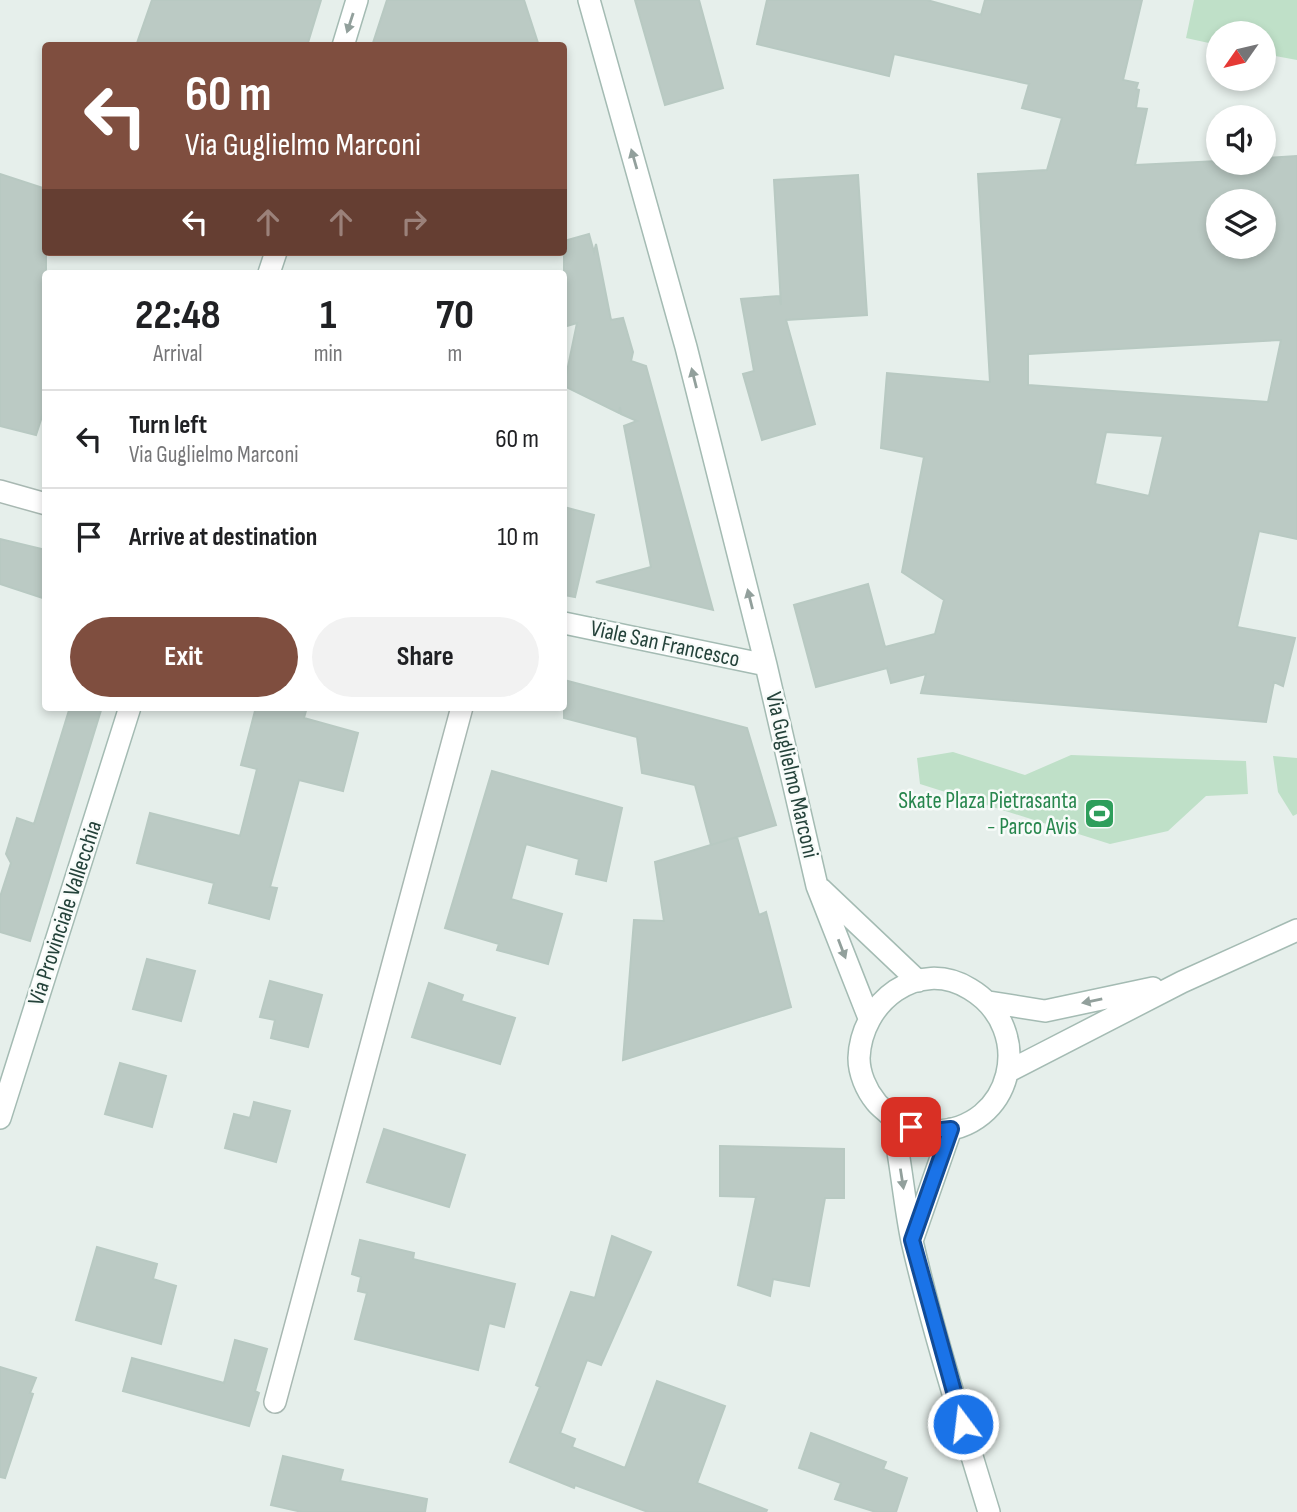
<!DOCTYPE html>
<html lang="en">
<head>
<meta charset="utf-8">
<style>
	:root { --surface:#fff; --page:#f2f2f2; --text:#202124; --muted:#757577; --line:#e0e0e0; --accent:#7f4e3f }
	body { margin:0; font-family:"Sofia Sans Condensed",sans-serif; background:var(--page); color:var(--text); height:100vh; display:flex; flex-direction:column; font-size:26px; white-space:nowrap }
	* { box-sizing:border-box; margin:0 }
	p { font-size:23px; color:var(--muted) }
	.icon { flex:none; width:38px; height:38px; fill:none; stroke:currentColor; stroke-width:2; stroke-linecap:round; stroke-linejoin:round }
	.map { position:relative; flex:1; overflow:hidden }
	.panel { position:absolute; left:42px; top:270px; width:525px; height:441px; display:flex; flex-direction:column; background:var(--surface); border-radius:7px; box-shadow:0 4px 10px #0003 }
	.panel>* { flex:none }
	.guide { position:absolute; left:42px; top:42px; width:525px; height:214px; border-radius:7px; box-shadow:0 4px 10px #0003; background:#7f4e3f; color:#fff; overflow:hidden }
	.needle { width:46px; rotate:236deg }
	.controls { position:absolute; left:1206px; top:21px; display:grid; gap:14px }
	.controls a { display:grid; place-items:center; width:70px; height:70px; border-radius:50%; background:var(--surface); box-shadow:0 4px 10px #0003; font-size:35px }
	.pin { position:absolute; display:grid; place-items:center; width:60px; height:60px; color:#fff; margin:-30px; border-radius:14px; box-shadow:0 4px 10px #0006 }
	.me { position:absolute; width:77px; margin:-38px; rotate:345deg; stroke-linejoin:round; filter:drop-shadow(0 0 5px #0008) }
	.turn { display:flex; align-items:center; gap:24px; height:147px; padding:0 28px; font-size:32px }
	.turn .icon { width:91px; height:91px; stroke-width:2.5 }
	.turn b { display:block; font-size:49px; line-height:60px }
	.lanes { display:flex; align-items:center; height:66px; padding:0 28px; background:#0003; justify-content:center; gap:35px; direction:ltr }
	.lanes .off { opacity:.35 }
	.eta { display:flex; justify-content:space-evenly; align-items:center; height:119px; text-align:center }
	.eta b { font-size:42px; font-weight:700; line-height:49px }
	.action { display:flex; gap:14px; margin-top:auto; padding:14px 28px }
	.action a { flex:1; height:80px; border-radius:42px; background:var(--accent); color:#fff; font-size:28px; font-weight:700; line-height:80px; text-align:center }
	.action a+a { background:var(--page); color:var(--text) }
	ul { padding:0; list-style:none }
	li { display:flex; align-items:center; gap:21px; height:98px; padding:0 28px; border-top:2px solid var(--line) }
	li div { flex:1 }
	li b { display:block; font-size:26px }
	li em { font-style:normal }
	.map>svg:first-child { display:block }
</style>
</head>
<body>
<div class="map">
<svg width="1297" height="1512" viewBox="0 0 1297 1512">
	<rect width="100%" height="100%" fill="#e6efeb"/>
	<path fill="#bfe0c8" d="M1194,0H1297V60L1264,54V33H1218V45L1186,38Z
		M953,752L1025,775L1071,755L1246,761L1248,794L1206,796L1168,831L1110,844L920,784L917,758Z
		M1273,756L1297,758V814L1293,816L1278,792Z"/>
	<path fill="#bbcac4" stroke="#b8c9c2" stroke-width="2" fill-rule="evenodd" d="M152,0H321L307,46H136Z
		M387,0H524L539,46H372Z
		M635,0H699L723,88L665,105Z
		M767,0H927L981,15L985,0H1142L1123,80L1138,83L1136,89L1139,90L1136,108L1147,109L1135,165L1218,161V163H1264V158L1297,156V539L1259,531L1237,627L1295,638L1283,686L1274,682L1266,722L921,693L926,674L891,683L887,668L816,687L794,605L868,584L885,647L935,634L944,600L902,572L924,457L881,448L887,373L990,382L978,174L1047,170L1062,118L1022,108L1029,84L894,54L889,76L757,44ZM1218,201H1264V247H1218ZM1281,340L1268,402L1028,385V354ZM1106,432L1163,436L1149,496L1095,484Z
		M0,174L46,189V404L36,435L0,426Z
		M858,175L867,315L786,320L815,424L762,440L743,374L754,371L741,299L779,296L781,305L774,180Z
		M589,234L594,252L596,244L611,320L623,318L633,352L631,361L646,366L713,610L596,582L651,567L624,426L637,421L621,414L620,407L619,413L564,386L577,323L564,327V241Z
		M564,507L594,515L575,597L564,595Z
		M0,539L46,550V599L0,584Z
		M564,680L747,728L776,825L711,845L695,785L642,773L637,737L564,718Z
		M70,707H102L30,941L0,932V897L11,863L6,854L17,818L34,824Z
		M256,707H307L304,718L358,733L343,791L299,780L270,887L277,888L269,919L209,903L214,883L137,863L150,813L240,836L257,769L241,765Z
		M492,771L622,808L606,881L576,874L579,859L526,844L511,899L562,914L548,964L497,950L499,944L445,928Z
		M737,837L759,915L766,912L791,1007L623,1060L634,920L664,921L655,862Z
		M147,959L195,971L181,1021L133,1009Z
		M270,981L322,995L308,1047L271,1038L275,1020L260,1017Z
		M429,983L463,995L461,1001L515,1018L500,1064L412,1037Z
		M120,1063L166,1076L152,1127L105,1114Z
		M254,1102L290,1111L276,1162L225,1148L234,1114L250,1118Z
		M384,1129L465,1155L449,1207L367,1182Z
		M720,1146L844,1149V1198H825L809,1286L773,1279L770,1296L738,1285L756,1197L720,1196Z
		M612,1236L651,1252L601,1365L587,1360L560,1433L575,1439L572,1447L625,1468L657,1381L725,1406L697,1483L767,1510L766,1512H648L575,1485L574,1488L510,1462L540,1387L536,1385L571,1292L595,1298Z
		M360,1240L414,1253L413,1259L515,1284L504,1327L489,1323L478,1370L355,1339L367,1293L358,1291L361,1277L352,1274Z
		M97,1247L157,1264L153,1279L176,1286L161,1344L76,1320Z
		M235,1340L267,1349L255,1391L259,1393L249,1426L123,1391L132,1358L224,1383Z
		M0,1367L36,1378L30,1393L33,1394L5,1478L0,1477Z
		M811,1433L886,1462L883,1469L907,1478L896,1512H876L835,1499L841,1483L799,1468Z
		M283,1456L343,1470L340,1481L427,1499L425,1512H302L271,1505Z"/>
	<g fill="none" stroke-linecap="round" stroke-linejoin="round">
		<defs>
			<path id="street" d="M0,491L46,504
				M275,1402L462,707"/>
			<path id="secondary" d="M589,0L686,347L766,665L817,886L869,1018
				M343,46L357,0
				M269,273L276,252
				M564,623L766,665
				M821,889L918,981
				M989,1002L1045,1011L1153,988
				M1009,1071L1182,982L1297,930
				M0,1118L130,707
				M893,1118C906,1124 918,1130 933,1131C1013,1131 1037,1029 970,989C918,957 861,1002 859,1058C859,1073 866,1090 876,1102C881,1109 891,1113 893,1121C896,1131 897,1142 898,1152C903,1182 906,1212 912,1241C933,1332 962,1423 989,1512
				M913,1238L951,1129"/>
		</defs>
		<use href="#street" stroke="#a8b8b2" stroke-width="24"/>
		<use href="#secondary" stroke="#a4bbb3" stroke-width="24"/>
		<use href="#street" stroke="#fff" stroke-width="21"/>
		<use href="#secondary" stroke="#fff" stroke-width="21"/>
	</g>
	<defs><path id="oneway-solid" d="M-6-.8H1V-3.2L6.5 0L1 3.2V.8H-6Z" transform="scale(1.75)"/></defs>
	<g fill="#92a09c">
		<use href="#oneway-solid" transform="translate(350 23) rotate(108)"/>
		<use href="#oneway-solid" transform="translate(634 159) rotate(-106)"/>
		<use href="#oneway-solid" transform="translate(694 378) rotate(-104)"/>
		<use href="#oneway-solid" transform="translate(750 599) rotate(-104)"/>
		<use href="#oneway-solid" transform="translate(842 949) rotate(69)"/>
		<use href="#oneway-solid" transform="translate(1092 1001) rotate(168)"/>
		<use href="#oneway-solid" transform="translate(902 1179) rotate(81)"/>
	</g>
	<g fill="none" stroke-linecap="round" stroke-linejoin="round">
		<defs>
			<path id="route" d="M911,1127L931,1131L951,1129L912,1240L963,1424"/>
		</defs>
		<use href="#route" stroke="#114b97" stroke-width="18"/>
		<use href="#route" stroke="#1a73e8" stroke-width="12"/>
	</g>
	<defs>
		<symbol id="stadium-square" viewBox="-11 -11 22 22"><rect x="-9" y="-9" width="18" height="18" rx="4" fill="#2e9e5b" stroke="#f7fbf9"/><path d="M0-5a6.5 5 0 1 0 0 10a6.5 5 0 1 0 0-10ZM-3.5-1.8h7v3.6h-7Z" fill="#fff"/></symbol>
	</defs>
	<g fill-rule="evenodd">
		<use href="#stadium-square" x="1082" y="796" width="35" height="35"/>
	</g>
	<g text-anchor="middle" dominant-baseline="central" stroke-width="5" stroke-linejoin="round" paint-order="stroke">
		<g font-size="23" fill="#24423a" stroke="#f7fbf9">
			<text transform="translate(665 644) rotate(12)">Viale San Francesco</text>
			<text transform="translate(792 775) rotate(77)">Via Guglielmo Marconi</text>
			<text transform="translate(65 913) rotate(-72)">Via Provinciale Vallecchia</text>
		</g>
		<g font-size="23" fill="#27864d" stroke="#f7fbf9" text-anchor="end">
			<text x="1077" y="801">Skate Plaza Pietrasanta<tspan x="1077" dy="26">- Parco Avis</tspan></text>
		</g>
	</g>
</svg>
<div class="controls">
<a><svg class="needle" viewBox="-14 -14 28 28"><path d="M0-13l5 13h-10z" fill="#e53935"/><path d="M0 13l5-13h-10z" fill="#757577"/></svg></a>
<a><svg class="icon" aria-label="sound" viewBox="0 0 24 24"><path d="M4 9h4l5-4v14l-5-4H4zM17 9q2 3 0 6"/></svg></a>
<a><svg class="icon" aria-label="layers" viewBox="0 0 24 24"><path d="M12 4l9 5-9 5-9-5zM3 14l9 5 9-5"/></svg></a>
</div>
<div class="pin" style="left:911px;top:1127px;background:#d93025"><svg class="icon" aria-label="arrive" viewBox="0 0 24 24"><path d="M6 21V4h12l-3 4 3 4H6"/></svg></div>
<svg class="me" style="left:963px;top:1424px" viewBox="-20 -20 40 40"><circle r="17" fill="#1a73e8" stroke="#fff" stroke-width="3"/><path d="M0-11L8 9 0 5-8 9z" fill="#fff"/></svg>
<div class="guide">
<div class="turn"><svg class="icon" aria-label="left" viewBox="0 0 24 24"><path d="M17 20v-9H6M10 6l-5 5 5 5"/></svg><div><b>60 m</b>Via Guglielmo Marconi</div></div>
<div class="lanes"><svg class="icon" aria-label="left" viewBox="0 0 24 24"><path d="M17 20v-9H6M10 6l-5 5 5 5"/></svg><svg class="icon off" aria-label="ahead" viewBox="0 0 24 24"><path d="M12 20V5M6 11l6-6 6 6"/></svg><svg class="icon off" aria-label="ahead" viewBox="0 0 24 24"><path d="M12 20V5M6 11l6-6 6 6"/></svg><svg class="icon off" aria-label="right" viewBox="0 0 24 24"><path d="M7 20v-9h11M14 6l5 5-5 5"/></svg></div>
</div>
<section class="panel">
<div class="eta">
<div><b>22:48</b><p>Arrival</p></div>
<div><b>1</b><p>min</p></div>
<div><b>70</b><p>m</p></div>
</div>
<ul>
<li><svg class="icon" aria-label="left" viewBox="0 0 24 24"><path d="M17 20v-9H6M10 6l-5 5 5 5"/></svg><div><b>Turn left</b><p>Via Guglielmo Marconi</p></div><em>60 m</em></li>
<li><svg class="icon" aria-label="arrive" viewBox="0 0 24 24"><path d="M6 21V4h12l-3 4 3 4H6"/></svg><div><b>Arrive at destination</b></div><em>10 m</em></li>
</ul>
<div class="action"><a>Exit</a><a>Share</a></div>
</section>
</div>
</body>
</html>
